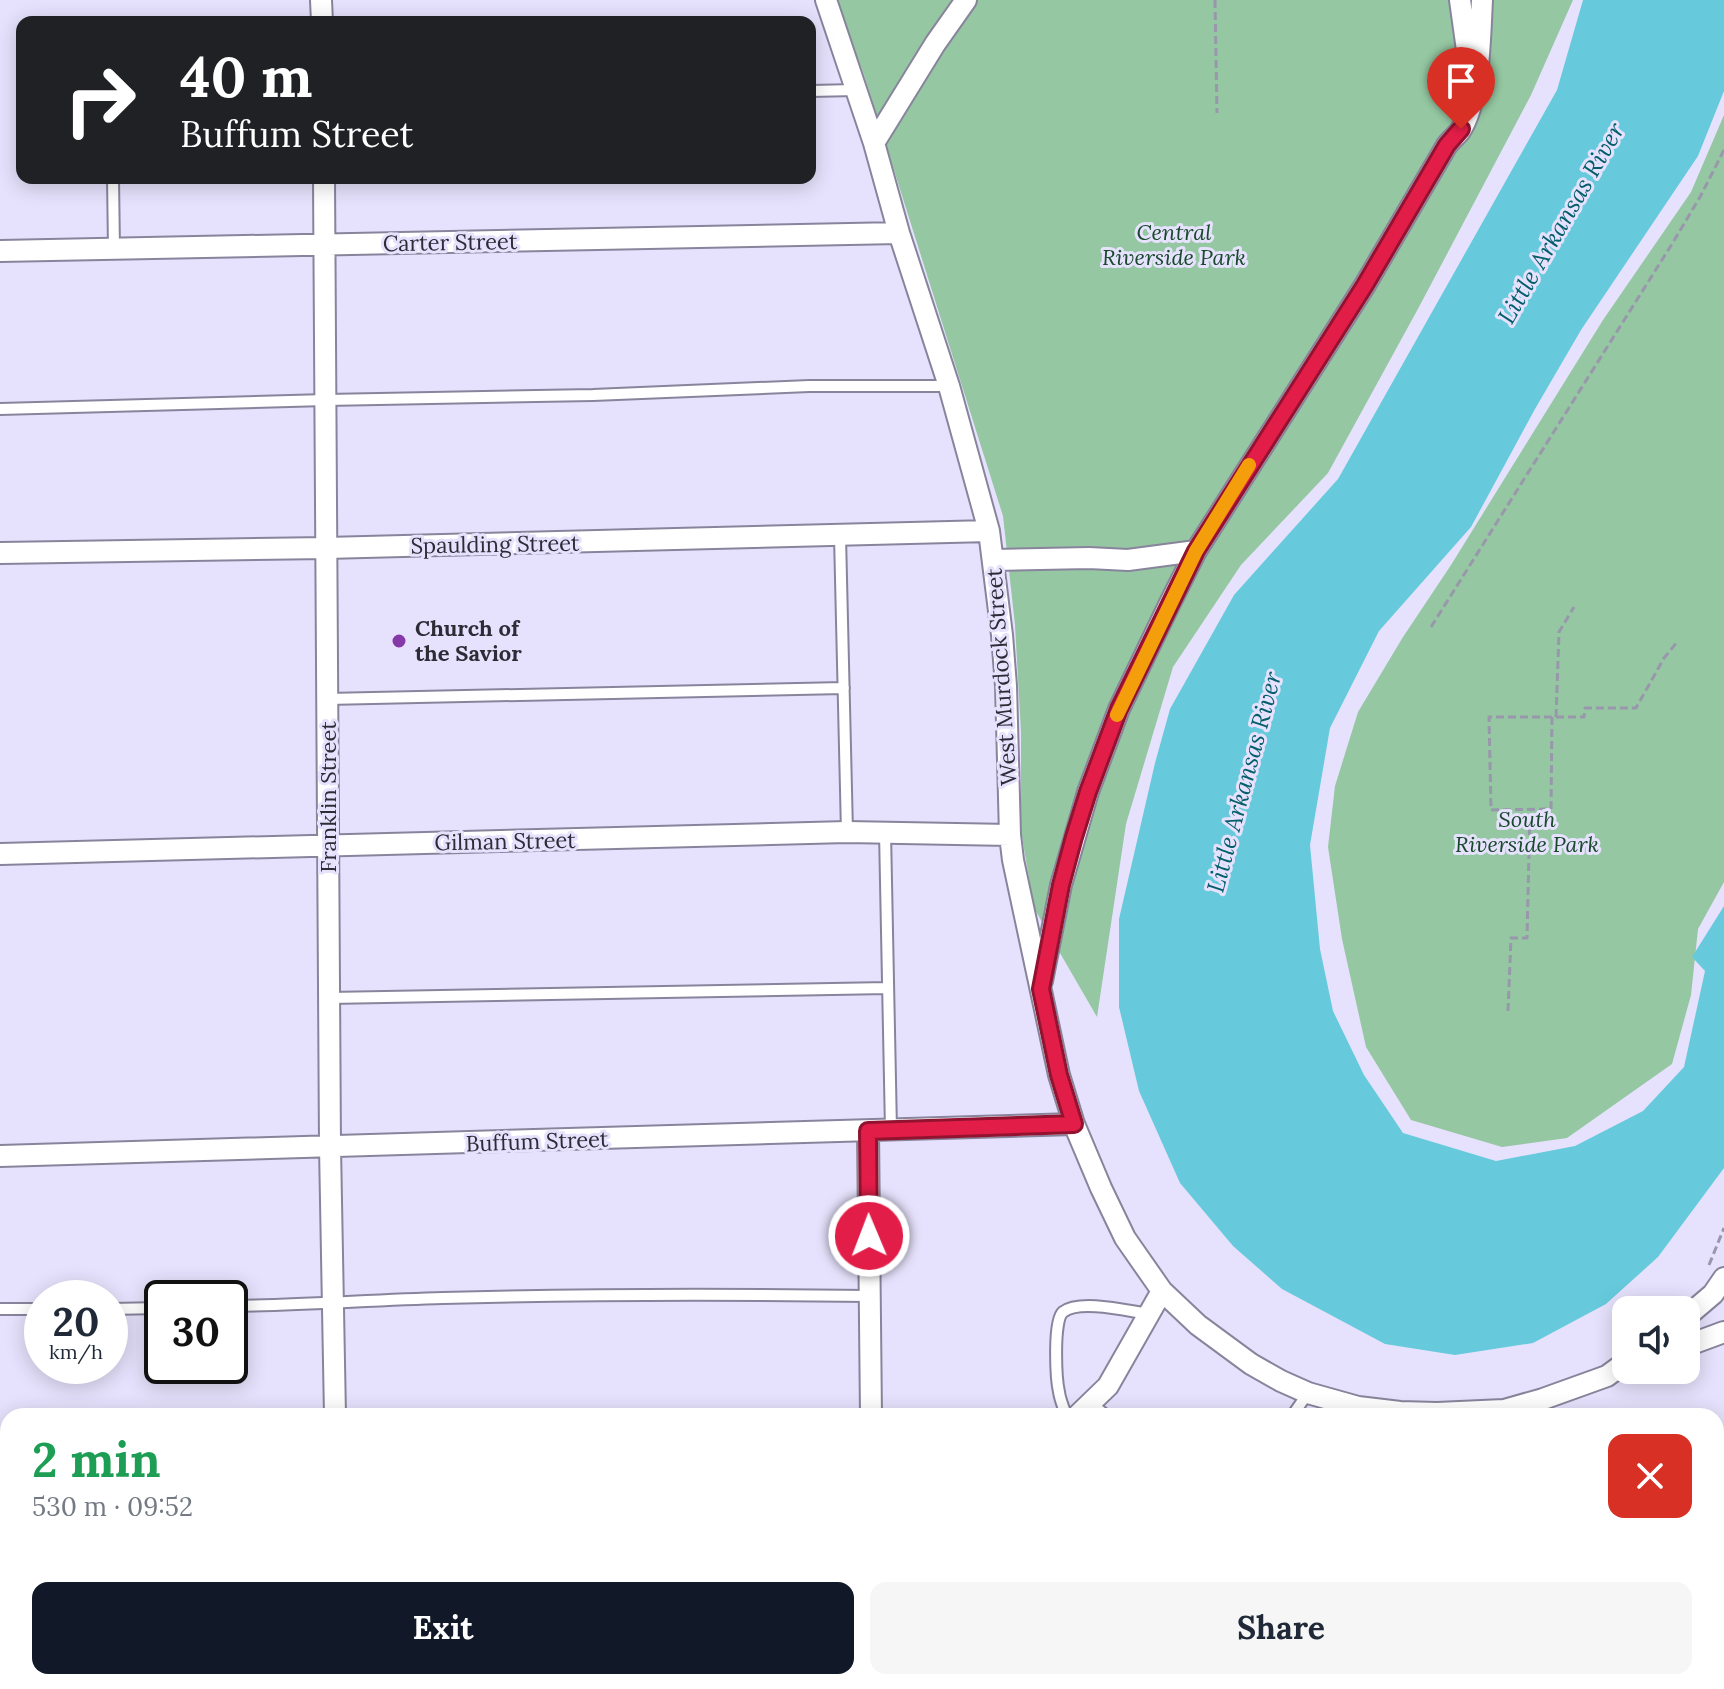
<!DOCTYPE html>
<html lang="en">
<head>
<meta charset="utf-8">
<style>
	:root { --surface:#fff; --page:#f6f6f7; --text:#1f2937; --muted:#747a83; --accent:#111827 }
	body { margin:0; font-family:Lora,serif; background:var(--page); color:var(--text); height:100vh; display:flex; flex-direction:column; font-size:30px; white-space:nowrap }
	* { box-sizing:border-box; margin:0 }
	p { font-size:26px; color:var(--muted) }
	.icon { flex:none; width:44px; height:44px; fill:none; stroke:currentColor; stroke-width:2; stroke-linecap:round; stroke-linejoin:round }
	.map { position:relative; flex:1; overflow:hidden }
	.drawer { position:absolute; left:0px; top:1408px; width:1724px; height:282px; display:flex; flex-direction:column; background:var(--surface); border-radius:24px 24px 0 0; box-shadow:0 4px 20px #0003 }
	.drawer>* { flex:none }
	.banner { position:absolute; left:16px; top:16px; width:800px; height:168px; border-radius:16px; box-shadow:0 4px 20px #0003; background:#202124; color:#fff; overflow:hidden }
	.tools { position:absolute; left:1612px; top:1296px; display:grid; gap:16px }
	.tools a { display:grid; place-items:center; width:88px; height:88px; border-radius:16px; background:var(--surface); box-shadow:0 4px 20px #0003; font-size:40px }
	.speed { position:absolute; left:24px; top:1280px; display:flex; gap:16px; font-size:40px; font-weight:700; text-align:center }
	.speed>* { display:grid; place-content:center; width:104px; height:104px; border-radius:50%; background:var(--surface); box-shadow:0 4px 20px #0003; line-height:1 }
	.speed small { font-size:20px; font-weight:400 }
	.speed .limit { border:4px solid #111; border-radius:12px; background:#fff; color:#111 }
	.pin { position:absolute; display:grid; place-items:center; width:68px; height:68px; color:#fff; margin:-82px -34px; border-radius:50% 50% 50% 0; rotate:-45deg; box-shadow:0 0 8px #0007 }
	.pin .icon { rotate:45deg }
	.me { position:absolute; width:88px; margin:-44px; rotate:359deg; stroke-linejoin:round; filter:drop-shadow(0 0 6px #0008) }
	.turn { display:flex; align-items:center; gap:28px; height:168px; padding:0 32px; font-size:36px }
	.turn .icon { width:104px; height:104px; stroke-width:2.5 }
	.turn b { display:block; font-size:56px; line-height:68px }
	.round { display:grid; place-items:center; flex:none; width:84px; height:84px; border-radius:16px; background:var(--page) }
	.summary { display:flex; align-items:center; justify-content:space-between; height:136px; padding:0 32px }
	h1 { font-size:48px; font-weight:800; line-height:60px; color:#1e9e55 }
	.cta { display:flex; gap:16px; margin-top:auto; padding:16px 32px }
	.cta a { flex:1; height:92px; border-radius:16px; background:var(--accent); color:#fff; font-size:32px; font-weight:800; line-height:92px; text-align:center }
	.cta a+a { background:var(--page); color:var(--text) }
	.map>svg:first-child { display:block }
</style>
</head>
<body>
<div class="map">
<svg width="1724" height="1689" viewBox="0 0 1724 1689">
	<rect width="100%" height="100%" fill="#e6e2fd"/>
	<path fill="#95c7a2" d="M836,0H1573L1531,95L1419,307L1328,473L1241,565L1173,667L1126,824L1097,1017L1034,908L1021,831V732L1015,625L1003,516L864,75Z
		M1724,115V882L1698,929L1691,995L1672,1064L1567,1138L1502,1147L1411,1120L1366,1047L1342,939L1328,847L1335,786L1358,712L1403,637L1451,565L1603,320L1691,192Z"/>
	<path fill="#66cadc" d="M1583,0H1724V91L1698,156L1581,330L1535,409L1471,527L1379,631L1330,728L1310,845L1320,949L1333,1011L1364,1075L1403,1133L1496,1161L1575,1146L1643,1111L1684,1067L1705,971L1692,957L1724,906V1168L1658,1257L1606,1304L1533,1343L1455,1355L1385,1344L1282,1289L1233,1246L1180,1183L1139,1091L1119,1007V919L1155,763L1170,709L1234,595L1338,479L1557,90Z"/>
	<path fill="#b5a8eb" d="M1716,1491L1724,1497V1519L1716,1531Z
		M1716,1532H1717L1724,1565V1635L1716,1636Z
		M190,1682H217V1689H190Z
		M1199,1682H1235V1689H1199Z
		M1517,1682H1661L1656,1689H1518Z"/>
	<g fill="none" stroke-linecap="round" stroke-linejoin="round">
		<defs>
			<path id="service" d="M810,91L856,90
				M113,178L114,249
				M0,409L326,400L593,395L809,386H949
				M840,536L847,832
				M327,699L844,688
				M885,832L891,1130
				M329,998L888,988
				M230,1306C301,1305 372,1300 443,1298C585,1294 728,1294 870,1296
				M0,1309H42
				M110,1309L162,1308
				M1090,1403L1107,1416
				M1066,1416C1064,1408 1060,1400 1059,1392C1056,1379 1053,1320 1063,1312C1080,1299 1128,1311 1149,1314
				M1292,1416L1308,1393
				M0,1609H8"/>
			<path id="minor" d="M321,0L322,22
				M826,0L874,143L899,233L949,386L989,531L1002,635L1006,686L1010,835L1013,860L1059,1075L1074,1124L1101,1188L1125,1238L1162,1291L1198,1325L1251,1364L1281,1381L1308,1393L1358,1407L1400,1412L1437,1413L1504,1410L1543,1399L1607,1376L1626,1362
				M1460,0L1467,50L1466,64
				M874,143L935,44L966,0
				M324,178L330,1147L335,1416
				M0,251L899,233
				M0,553L326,548L989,531
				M994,560L1089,558L1128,560L1196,551
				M0,854L847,832L1010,835
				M1042,981L1061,885L1088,792L1119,709L1170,603L1196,551L1365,285L1447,145C1451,140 1456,136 1460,131C1480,101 1480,36 1482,0
				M868,1131L871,1416
				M0,1156L1074,1124
				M1686,1317L1713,1294L1724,1278
				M1686,1346L1724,1332
				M1077,1416L1108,1386L1162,1291
				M0,1459H8
				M339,1682V1689
				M873,1682V1689
				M1405,1682V1689"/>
		</defs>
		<use href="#service" stroke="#88849c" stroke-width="14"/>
		<use href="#minor" stroke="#88849c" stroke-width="24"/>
		<path stroke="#9997ab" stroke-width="3" stroke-dasharray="8 4" stroke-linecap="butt" d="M1215,0L1217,113
			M1431,627L1672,244L1700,197L1724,150
			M1552,717L1551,809L1491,810L1489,717H1584L1585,708H1636L1664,658L1678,641
			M1556,717L1559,632L1574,607
			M1508,1011L1511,938H1527L1530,810
			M1709,1265L1724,1228
			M1716,1680H1724
			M1675,1689L1696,1682"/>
		<use href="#service" stroke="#fff" stroke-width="10"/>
		<use href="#minor" stroke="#fff" stroke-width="20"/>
	</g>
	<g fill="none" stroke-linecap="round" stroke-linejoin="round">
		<defs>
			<path id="route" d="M869,1236L868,1131L1074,1124L1059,1075L1041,989L1061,885L1074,837L1088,792L1119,709L1196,551L1365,285L1447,145L1461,129"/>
		</defs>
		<use href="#route" stroke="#92132f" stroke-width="20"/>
		<use href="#route" stroke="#e11d48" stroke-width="14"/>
		<path stroke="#f59e0b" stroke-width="14" d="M1117,715L1196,551L1249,465"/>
	</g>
	<circle fill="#8538a8" stroke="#e6e2fd" stroke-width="3" cx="399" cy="641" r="8"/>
	<g text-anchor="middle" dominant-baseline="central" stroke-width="6" stroke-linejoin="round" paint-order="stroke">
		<g font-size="22" font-style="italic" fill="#18492a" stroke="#e6e2fd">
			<text x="1174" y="232">Central<tspan x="1174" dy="25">Riverside Park</tspan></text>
			<text x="1527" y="819">South<tspan x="1527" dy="25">Riverside Park</tspan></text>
		</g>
		<g font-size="22" fill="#2d2c36" stroke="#e6e2fd">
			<text transform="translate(450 242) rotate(-1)">Carter Street</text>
			<text transform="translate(495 544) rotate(-1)">Spaulding Street</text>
			<text transform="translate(1001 677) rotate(-94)">West Murdock Street</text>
			<text transform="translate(328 797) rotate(-90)">Franklin Street</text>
			<text transform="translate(505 841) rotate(-1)">Gilman Street</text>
			<text transform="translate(537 1141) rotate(-2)">Buffum Street</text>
		</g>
		<g font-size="22" font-weight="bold" fill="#2d2c36" stroke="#e6e2fd" text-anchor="start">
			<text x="415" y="628">Church of<tspan x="415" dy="25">the Savior</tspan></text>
		</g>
		<g font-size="24" font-style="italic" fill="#025e6a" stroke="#e6e2fd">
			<text transform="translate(1561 223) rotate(-60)">Little Arkansas River</text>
			<text transform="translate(1244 782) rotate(-75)">Little Arkansas River</text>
		</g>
	</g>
</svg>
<div class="tools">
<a><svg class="icon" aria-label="sound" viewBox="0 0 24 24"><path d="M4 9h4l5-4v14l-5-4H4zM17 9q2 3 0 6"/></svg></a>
</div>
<div class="speed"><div>20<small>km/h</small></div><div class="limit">30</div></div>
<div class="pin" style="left:1461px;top:129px;background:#d93025"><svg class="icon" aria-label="arrive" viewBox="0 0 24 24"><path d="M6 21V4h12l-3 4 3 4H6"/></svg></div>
<svg class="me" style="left:869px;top:1236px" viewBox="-20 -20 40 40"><circle r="17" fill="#e11d48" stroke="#fff" stroke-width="3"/><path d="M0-11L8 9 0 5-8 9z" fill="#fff"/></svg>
<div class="banner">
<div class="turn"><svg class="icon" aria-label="right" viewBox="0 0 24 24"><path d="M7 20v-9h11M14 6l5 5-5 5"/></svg><div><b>40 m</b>Buffum Street</div></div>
</div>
<section class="drawer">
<div class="summary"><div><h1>2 min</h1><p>530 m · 09:52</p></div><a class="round" style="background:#d93025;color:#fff"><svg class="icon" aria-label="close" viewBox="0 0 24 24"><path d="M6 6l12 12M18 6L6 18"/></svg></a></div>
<div class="cta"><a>Exit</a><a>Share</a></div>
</section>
</div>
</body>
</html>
